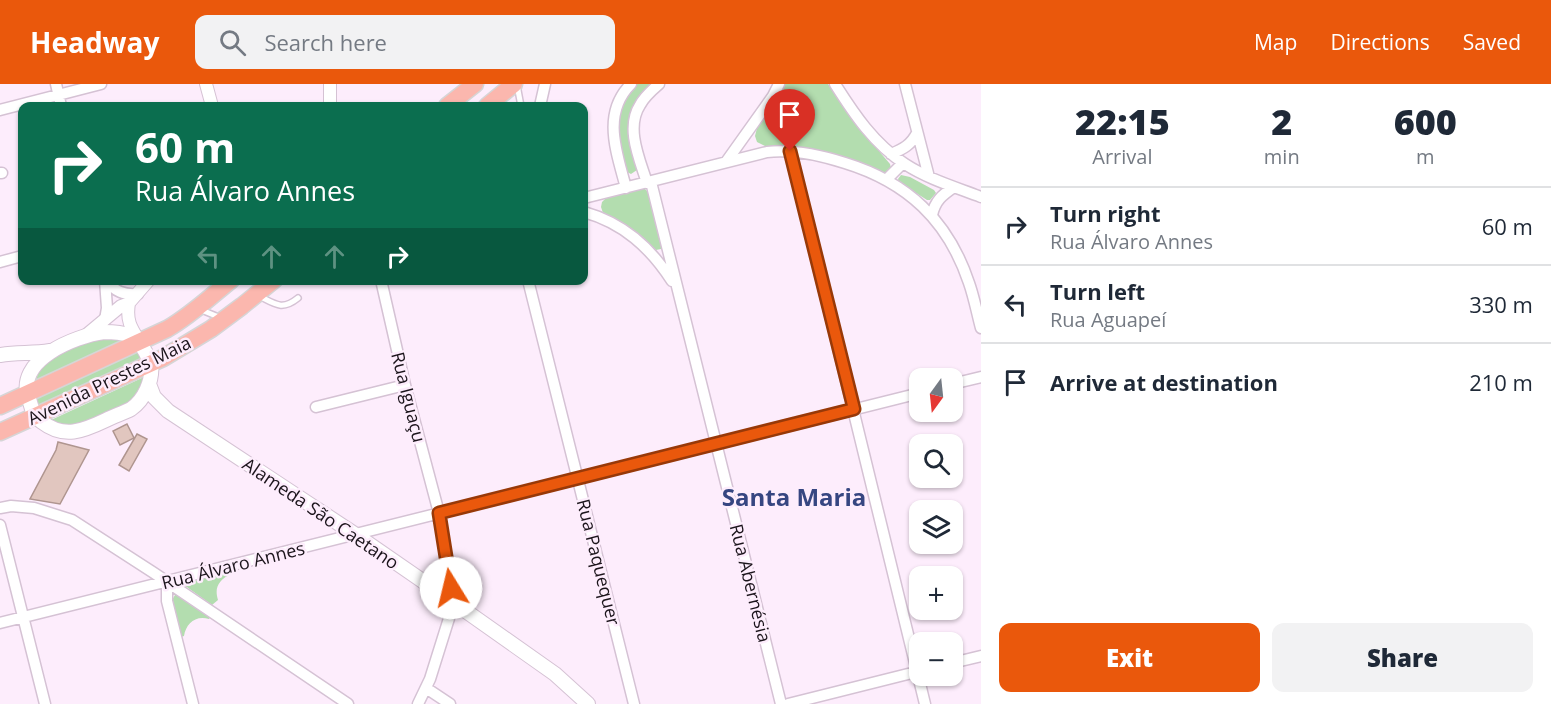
<!DOCTYPE html>
<html lang="en">
<head>
<meta charset="utf-8">
<style>
	:root { --surface:#fff; --page:#f2f2f3; --text:#1f2937; --muted:#747a83; --line:#e0e1e3; --accent:#ea580c }
	body { margin:0; font-family:"Open Sans",sans-serif; background:var(--page); color:var(--text); height:100vh; display:flex; flex-direction:column; font-size:22px; white-space:nowrap }
	* { box-sizing:border-box; margin:0 }
	p { font-size:20px; color:var(--muted) }
	.icon { flex:none; width:33px; height:33px; fill:none; stroke:currentColor; stroke-width:2; stroke-linecap:round; stroke-linejoin:round }
	.map { position:relative; flex:1; overflow:hidden }
	.side { display:flex; flex-direction:column; background:var(--surface); width:570px }
	.side>* { flex:none }
	.guide { position:absolute; left:18px; top:18px; width:570px; height:183px; border-radius:12px; box-shadow:0 2px 4px #0004; background:#0b6e4f; color:#fff; overflow:hidden }
	.needle { width:39px; rotate:195deg }
	.buttons { position:absolute; left:909px; top:284px; display:grid; gap:12px }
	.buttons a { display:grid; place-items:center; width:54px; height:54px; border-radius:12px; background:var(--surface); box-shadow:0 2px 4px #0004; font-size:30px }
	.pin { position:absolute; display:grid; place-items:center; width:51px; height:51px; color:#fff; margin:-62px -26px; border-radius:50% 50% 50% 0; rotate:-45deg; box-shadow:0 0 6px #0007 }
	.pin .icon { rotate:45deg }
	.me { position:absolute; width:66px; margin:-33px; rotate:351deg; stroke-linejoin:round; filter:drop-shadow(0 0 4px #0008) }
	.turn { display:flex; align-items:center; gap:21px; height:126px; padding:0 18px; font-size:27px }
	.turn .icon { width:78px; height:78px; stroke-width:2.5 }
	.turn b { display:block; font-size:42px; line-height:51px }
	.lanes { display:flex; align-items:center; height:57px; padding:0 18px; background:#0003; justify-content:center; gap:30px; direction:ltr }
	.lanes .off { opacity:.35 }
	.eta { display:flex; justify-content:space-evenly; align-items:center; height:102px; text-align:center }
	.eta b { font-size:36px; font-weight:800; line-height:42px }
	.primary-button { display:flex; gap:12px; margin-top:auto; padding:12px 18px }
	.primary-button a { flex:1; height:69px; border-radius:12px; background:var(--accent); color:#fff; font-size:24px; font-weight:800; line-height:69px; text-align:center }
	.primary-button a+a { background:var(--page); color:var(--text) }
	ul { padding:0; list-style:none }
	li { display:flex; align-items:center; gap:18px; height:78px; padding:0 18px; border-top:2px solid var(--line) }
	li div { flex:1 }
	li b { display:block; font-size:22px }
	li em { font-style:normal }
	header { display:flex; align-items:center; gap:36px; box-sizing:border-box; height:84px; padding:0 30px; background:var(--accent); color:#fff }
	header strong { font-size:28px }
	nav { display:flex; gap:33px; margin-inline-start:auto; font-size:21px }
	.search { width:420px; height:54px; background:var(--page); display:flex; align-items:center; gap:15px; box-sizing:border-box; padding:0 21px; border-radius:12px; color:var(--muted); font-size:22px }
	main { display:flex; flex:1; min-height:0 }
	.map>svg:first-child { display:block }
</style>
</head>
<body>
<header>
<strong>Headway</strong>
<div class="search"><svg class="icon" aria-label="search" viewBox="0 0 24 24"><circle cx="10" cy="10" r="6"/><path d="M15 15l6 6"/></svg>Search here</div>
<nav><a>Map</a><a>Directions</a><a>Saved</a></nav>
</header>
<main>
<div class="map">
<svg width="981" height="620" viewBox="0 0 981 620">
	<rect width="100%" height="100%" fill="#fdedfc"/>
	<path fill="#b3ddaf" d="M635,0H654L635,21L638,83L637,86L631,90L625,87L617,42L625,13Z
		M785,0H828L861,46L890,80L891,84L887,89H882L792,63L765,62L757,58L755,52L757,44Z
		M901,91L910,93L934,106L936,109L930,116H927L899,98L898,95Z
		M641,105H645L650,110L662,162L661,165L656,166L630,144L603,129L601,123L602,118L607,113Z
		M105,253L129,257L35,301C39,270 79,259 105,253Z
		M137,267L143,279L40,324L36,313Z
		M144,293C141,302 139,308 133,314C124,324 82,342 69,342C62,342 56,339 51,336Z
		M219,489L231,490C219,496 214,503 218,516L212,521L184,501L185,498Z
		M175,511H180L211,532L209,535C195,531 186,540 184,552L181,553L172,516Z"/>
	<path fill="#e1c6bf" stroke="#af958f" stroke-width="1.5" d="M127,340L134,354L120,361L113,347Z
		M137,350L147,355L129,387L119,381Z
		M58,358L89,366L60,420L30,415L56,366Z"/>
	<g fill="none" stroke-linecap="round" stroke-linejoin="round">
		<defs>
			<path id="service" d="M517,1L521,22
				M259,212C275,220 282,227 298,214
				M199,225L221,234"/>
			<path id="minor" d="M56,0L61,22
				M835,0C854,30 874,60 905,80C928,95 955,103 981,113
				M905,0L929,93
				M540,22L545,0
				M0,26L101,0
				M790,67L925,620
				M891,70C903,65 911,61 917,49
				M726,78L773,12L779,0
				M0,89H2
				M886,96L903,79
				M651,98L781,620
				M647,99C640,76 625,44 640,21C644,13 652,6 659,0
				M626,104C617,69 601,30 631,0
				M584,114L767,68C794,65 820,71 845,79C907,98 948,136 969,199C974,213 977,229 981,244
				M584,128C623,139 650,163 672,197
				M932,131C935,117 942,111 954,103
				M0,178L22,172
				M106,196C115,208 124,211 138,210
				M381,196L405,301L439,429L453,518L451,528L430,595L418,620
				M528,196L634,620
				M105,236L107,224L105,196
				M952,300L981,293
				M316,323L405,301
				M0,424L11,422L34,424L72,436L154,489L348,620
				M0,441L45,620
				M167,497V517L193,620
				M0,539L920,309
				M952,579L981,572
				M426,604L450,620
				M788,620L920,587"/>
			<path id="tertiary" d="M206,0L212,22
				M330,0V22
				M129,219C126,237 131,244 140,258
				M85,252L121,222L129,219L149,196"/>
			<path id="secondary" d="M104,248C124,248 136,250 146,269C147,272 151,277 151,281C153,297 144,316 131,325C123,329 114,332 106,336C83,347 64,355 42,338C41,337 36,333 35,332C32,328 31,320 29,315C14,276 75,252 104,248Z
				M0,271C17,268 33,270 50,267
				M149,300L154,313L168,327L356,451L453,518L555,590L588,620"/>
			<path id="trunk" d="M447,22L475,0
				M487,22L514,0
				M0,322L167,245C190,232 210,213 231,196
				M0,348L163,274L211,245L242,222L274,196"/>
		</defs>
		<use href="#service" stroke="#d5c2d4" stroke-width="8"/>
		<use href="#minor" stroke="#d5c2d4" stroke-width="13"/>
		<use href="#tertiary" stroke="#d5c2d4" stroke-width="14"/>
		<use href="#secondary" stroke="#d5c2d4" stroke-width="16"/>
		<use href="#trunk" stroke="#d6d5d6" stroke-width="19"/>
		<use href="#service" stroke="#fff" stroke-width="5"/>
		<use href="#minor" stroke="#fff" stroke-width="10"/>
		<use href="#tertiary" stroke="#fff" stroke-width="12"/>
		<use href="#secondary" stroke="#fff" stroke-width="14"/>
		<use href="#trunk" stroke="#fbb7ae" stroke-width="16"/>
	</g>
	<g fill="none" stroke-linecap="round" stroke-linejoin="round">
		<defs>
			<path id="route" d="M451,504L439,429L854,325L790,67"/>
		</defs>
		<use href="#route" stroke="#983908" stroke-width="15"/>
		<use href="#route" stroke="#ea580c" stroke-width="10"/>
	</g>
	<g text-anchor="middle" dominant-baseline="central" stroke-width="5" stroke-linejoin="round" paint-order="stroke">
		<g font-size="18" fill="#1b141b" stroke="#fdedfc">
			<text transform="translate(109 296) rotate(-26)">Avenida Prestes Maia</text>
			<text transform="translate(409 313) rotate(76)">Rua Iguaçu</text>
			<text transform="translate(321 429) rotate(34)">Alameda São Caetano</text>
			<text transform="translate(599 478) rotate(76)">Rua Paquequer</text>
			<text transform="translate(233 481) rotate(-14)">Rua Álvaro Annes</text>
			<text transform="translate(751 499) rotate(76)">Rua Abernésia</text>
		</g>
		<g font-size="24" font-weight="bold" fill="#364681" stroke="#fdedfc">
			<text x="794" y="412">Santa Maria</text>
		</g>
	</g>
</svg>
<div class="buttons">
<a><svg class="needle" viewBox="-14 -14 28 28"><path d="M0-13l5 13h-10z" fill="#e53935"/><path d="M0 13l5-13h-10z" fill="#747a83"/></svg></a>
<a><svg class="icon" aria-label="search" viewBox="0 0 24 24"><circle cx="10" cy="10" r="6"/><path d="M15 15l6 6"/></svg></a>
<a><svg class="icon" aria-label="layers" viewBox="0 0 24 24"><path d="M12 4l9 5-9 5-9-5zM3 14l9 5 9-5"/></svg></a>
<a>+</a>
<a>−</a>
</div>
<div class="pin" style="left:790px;top:67px;background:#d93025"><svg class="icon" aria-label="arrive" viewBox="0 0 24 24"><path d="M6 21V4h12l-3 4 3 4H6"/></svg></div>
<svg class="me" style="left:451px;top:504px" viewBox="-20 -20 40 40"><circle r="19" fill="#fff"/><path d="M0-13L10 11 0 6-10 11z" fill="#ea580c"/></svg>
<div class="guide">
<div class="turn"><svg class="icon" aria-label="right" viewBox="0 0 24 24"><path d="M7 20v-9h11M14 6l5 5-5 5"/></svg><div><b>60 m</b>Rua Álvaro Annes</div></div>
<div class="lanes"><svg class="icon off" aria-label="left" viewBox="0 0 24 24"><path d="M17 20v-9H6M10 6l-5 5 5 5"/></svg><svg class="icon off" aria-label="ahead" viewBox="0 0 24 24"><path d="M12 20V5M6 11l6-6 6 6"/></svg><svg class="icon off" aria-label="ahead" viewBox="0 0 24 24"><path d="M12 20V5M6 11l6-6 6 6"/></svg><svg class="icon" aria-label="right" viewBox="0 0 24 24"><path d="M7 20v-9h11M14 6l5 5-5 5"/></svg></div>
</div>
</div>
<section class="side">
<div class="eta">
<div><b>22:15</b><p>Arrival</p></div>
<div><b>2</b><p>min</p></div>
<div><b>600</b><p>m</p></div>
</div>
<ul>
<li><svg class="icon" aria-label="right" viewBox="0 0 24 24"><path d="M7 20v-9h11M14 6l5 5-5 5"/></svg><div><b>Turn right</b><p>Rua Álvaro Annes</p></div><em>60 m</em></li>
<li><svg class="icon" aria-label="left" viewBox="0 0 24 24"><path d="M17 20v-9H6M10 6l-5 5 5 5"/></svg><div><b>Turn left</b><p>Rua Aguapeí</p></div><em>330 m</em></li>
<li><svg class="icon" aria-label="arrive" viewBox="0 0 24 24"><path d="M6 21V4h12l-3 4 3 4H6"/></svg><div><b>Arrive at destination</b></div><em>210 m</em></li>
</ul>
<div class="primary-button"><a>Exit</a><a>Share</a></div>
</section>
</main>
</body>
</html>
